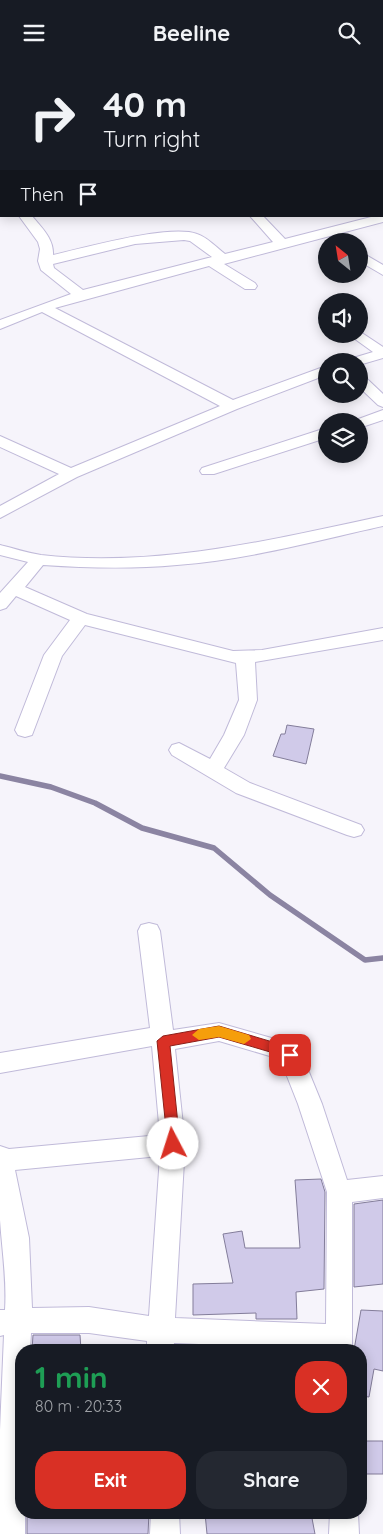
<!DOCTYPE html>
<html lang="en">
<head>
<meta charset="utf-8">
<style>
	:root { --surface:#171b24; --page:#242831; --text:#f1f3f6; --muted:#9ea1a6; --accent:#d93025 }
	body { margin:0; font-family:Quicksand,sans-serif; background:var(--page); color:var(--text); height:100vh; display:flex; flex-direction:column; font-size:19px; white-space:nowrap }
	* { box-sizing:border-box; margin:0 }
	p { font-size:16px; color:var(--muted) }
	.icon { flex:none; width:28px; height:28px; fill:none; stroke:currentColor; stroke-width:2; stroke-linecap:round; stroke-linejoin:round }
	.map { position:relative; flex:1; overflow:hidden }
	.panel { position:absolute; left:15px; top:1279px; width:352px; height:175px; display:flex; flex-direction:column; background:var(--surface); border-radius:20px; box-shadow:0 2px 12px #0003 }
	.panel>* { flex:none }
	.banner { position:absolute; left:0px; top:0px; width:384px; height:152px; box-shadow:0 2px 12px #0003; background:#171b24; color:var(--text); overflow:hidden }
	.needle { width:32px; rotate:330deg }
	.fabs { position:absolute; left:318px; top:168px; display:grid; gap:10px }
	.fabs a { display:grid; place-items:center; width:50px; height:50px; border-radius:50%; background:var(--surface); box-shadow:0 2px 12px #0003; font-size:25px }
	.pin { position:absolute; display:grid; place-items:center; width:42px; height:42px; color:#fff; margin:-21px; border-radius:10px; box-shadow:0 2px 8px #0006 }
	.me { position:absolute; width:55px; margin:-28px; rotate:355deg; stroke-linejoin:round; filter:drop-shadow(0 0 4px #0008) }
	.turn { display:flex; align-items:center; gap:18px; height:105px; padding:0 20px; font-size:22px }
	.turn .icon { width:65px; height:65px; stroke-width:2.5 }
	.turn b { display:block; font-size:35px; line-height:42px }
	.then { display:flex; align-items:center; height:48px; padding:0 20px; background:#0003; gap:10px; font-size:19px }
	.round { display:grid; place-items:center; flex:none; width:52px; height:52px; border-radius:20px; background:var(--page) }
	.head { display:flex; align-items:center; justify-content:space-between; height:85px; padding:0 20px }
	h1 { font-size:30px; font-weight:800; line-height:38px; color:#1e9e55 }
	.action { display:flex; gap:10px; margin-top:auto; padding:10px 20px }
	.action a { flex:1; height:58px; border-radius:20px; background:var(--accent); color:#fff; font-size:20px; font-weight:800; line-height:58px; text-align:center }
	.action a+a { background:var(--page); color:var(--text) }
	header { display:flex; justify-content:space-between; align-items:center; height:65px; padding:0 20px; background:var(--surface); font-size:22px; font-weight:800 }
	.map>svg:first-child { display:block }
</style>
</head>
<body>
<header><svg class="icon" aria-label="menu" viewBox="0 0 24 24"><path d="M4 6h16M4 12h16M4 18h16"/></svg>Beeline<svg class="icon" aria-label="search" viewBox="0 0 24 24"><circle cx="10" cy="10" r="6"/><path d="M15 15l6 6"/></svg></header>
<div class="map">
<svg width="383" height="1469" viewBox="0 0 383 1469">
	<rect width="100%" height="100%" fill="#f6f4fb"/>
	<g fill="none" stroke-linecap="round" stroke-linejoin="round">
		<path stroke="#8b84a2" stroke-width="5.5" d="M0,711L51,722L95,738L142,763L214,783L270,830L365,895L383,893"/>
	</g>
	<path fill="#d0cae9" stroke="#837d9a" d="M287,660L314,664L306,699L273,691L281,669H285Z
		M321,1114L325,1127L324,1224L296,1227L297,1254H256V1248L193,1250V1219L233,1218L223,1169L242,1166L245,1183H300L295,1115Z
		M383,1135V1219L354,1222V1139Z
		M361,1245L383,1246V1306L374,1304L369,1332L361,1331V1285H354Z
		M33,1270H80L81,1285H32Z
		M361,1376H383V1409H361Z
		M27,1448H149L148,1469H27Z
		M205,1448H311L315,1469H207Z"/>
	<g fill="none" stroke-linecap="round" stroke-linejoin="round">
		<defs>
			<path id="service" d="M358,0H365L366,1H359Z"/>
			<path id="minor" d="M85,0H96V1H85Z
				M201,0H213V1H201Z
				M374,0H383V4L382,1Z
				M0,36H1V44H0Z
				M382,60H383V66H382Z
				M0,75L1,76V83H0Z
				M0,126L1,127V135L0,134Z
				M383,149V157L224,199L255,218L257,221L255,224H245L209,201L55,243L233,335L326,301V310L237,344L77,412L0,453V441L59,409L0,382V371L71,403L220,341L42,247L0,264V255L71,229L41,205L38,196L40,184L38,177L19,151H32C42,163 54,174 53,190C84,183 169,159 197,169C207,172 217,183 225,189L273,177L250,151H263L285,174L375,151H382ZM184,175L190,176L212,192L83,225L54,203L53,199L135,179Z
				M359,186L383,200V210L359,196Z
				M359,266L383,282V293L359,300V296H351L353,293L373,287L348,269H359Z
				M359,310L364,311L383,329V342L378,340L359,322Z
				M383,345V355L359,363V356H353Z
				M326,363V373L214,409H202L200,406L202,403Z
				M383,451V461C315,476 246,495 177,500C133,504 88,503 43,500L25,522L87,549L233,586L262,585L383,563V575L255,597L257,635L244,670L224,703L250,718L361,760L364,765L361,770L354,772L347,770L236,728L172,690L169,685L172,680L179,678L210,694L224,670L239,635L236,598L85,560L62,591L32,670L25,672L18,670L15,665L44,590L70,555L16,531L6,543L0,545V528L28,497L0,490V480C13,483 27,488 41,490C156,503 271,475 383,451Z
				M149,858L157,860L160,866L173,965L219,958L289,978L300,988L304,995L322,1039L347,1115L383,1111V1133L352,1137V1285L174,1278L173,1285H147V1276L89,1268H31L30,1285H21V1448H25V1469H0V1365L4,1270L0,1271V1245H5C7,1215 2,1185 0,1155C0,1131 0,1106 0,1081L9,1084L160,1070L152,981L0,1008V988L150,963L138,866L141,860ZM219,976L273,992L283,1001L298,1039L327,1127L326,1259L175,1253L185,1079L175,984ZM160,1091L149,1251L89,1242L32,1243L29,1173L15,1105Z
				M151,1448H179L180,1469H150Z
				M330,1448H358L359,1469H329Z"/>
		</defs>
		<use href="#service" stroke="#c0bad9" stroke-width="2"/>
		<use href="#minor" stroke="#c0bad9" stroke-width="2"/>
		<use href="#service" fill="#fff" fill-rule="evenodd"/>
		<use href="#minor" fill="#fff" fill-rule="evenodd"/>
	</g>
	<path fill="#d93025" stroke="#8d1f18" d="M219,961L286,981L296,990L294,994L290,996L277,989L219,972L170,981L180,1079L178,1083L173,1085L168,1083L157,976L163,971Z"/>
	<path fill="#f59e0b" d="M219,961L249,970L251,974L244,979L219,972L199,975L192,970L199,964Z"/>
</svg>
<div class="fabs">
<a><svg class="needle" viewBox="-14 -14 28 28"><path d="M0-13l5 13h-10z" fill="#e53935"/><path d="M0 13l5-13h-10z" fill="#9ea1a6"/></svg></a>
<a><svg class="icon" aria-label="sound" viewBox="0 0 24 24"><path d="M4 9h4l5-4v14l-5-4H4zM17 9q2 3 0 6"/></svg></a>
<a><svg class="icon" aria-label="search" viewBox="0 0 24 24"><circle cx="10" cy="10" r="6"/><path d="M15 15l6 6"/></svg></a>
<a><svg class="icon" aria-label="layers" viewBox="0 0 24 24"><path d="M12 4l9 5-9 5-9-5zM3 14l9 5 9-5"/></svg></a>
</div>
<div class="pin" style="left:290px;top:990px;background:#d93025"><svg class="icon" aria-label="arrive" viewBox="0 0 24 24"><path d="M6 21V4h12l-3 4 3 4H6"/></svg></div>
<svg class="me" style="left:173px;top:1079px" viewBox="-20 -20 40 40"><circle r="19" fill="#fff"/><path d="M0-13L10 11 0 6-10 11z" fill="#d93025"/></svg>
<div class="banner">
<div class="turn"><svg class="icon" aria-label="right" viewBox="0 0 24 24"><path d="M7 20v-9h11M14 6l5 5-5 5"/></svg><div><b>40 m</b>Turn right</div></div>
<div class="then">Then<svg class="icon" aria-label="arrive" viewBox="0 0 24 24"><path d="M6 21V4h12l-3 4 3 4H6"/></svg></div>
</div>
<section class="panel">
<div class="head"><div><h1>1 min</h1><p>80 m · 20:33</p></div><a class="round" style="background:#d93025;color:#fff"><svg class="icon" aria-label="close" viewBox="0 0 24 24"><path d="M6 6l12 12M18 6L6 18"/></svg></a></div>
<div class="action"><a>Exit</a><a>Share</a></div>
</section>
</div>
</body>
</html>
